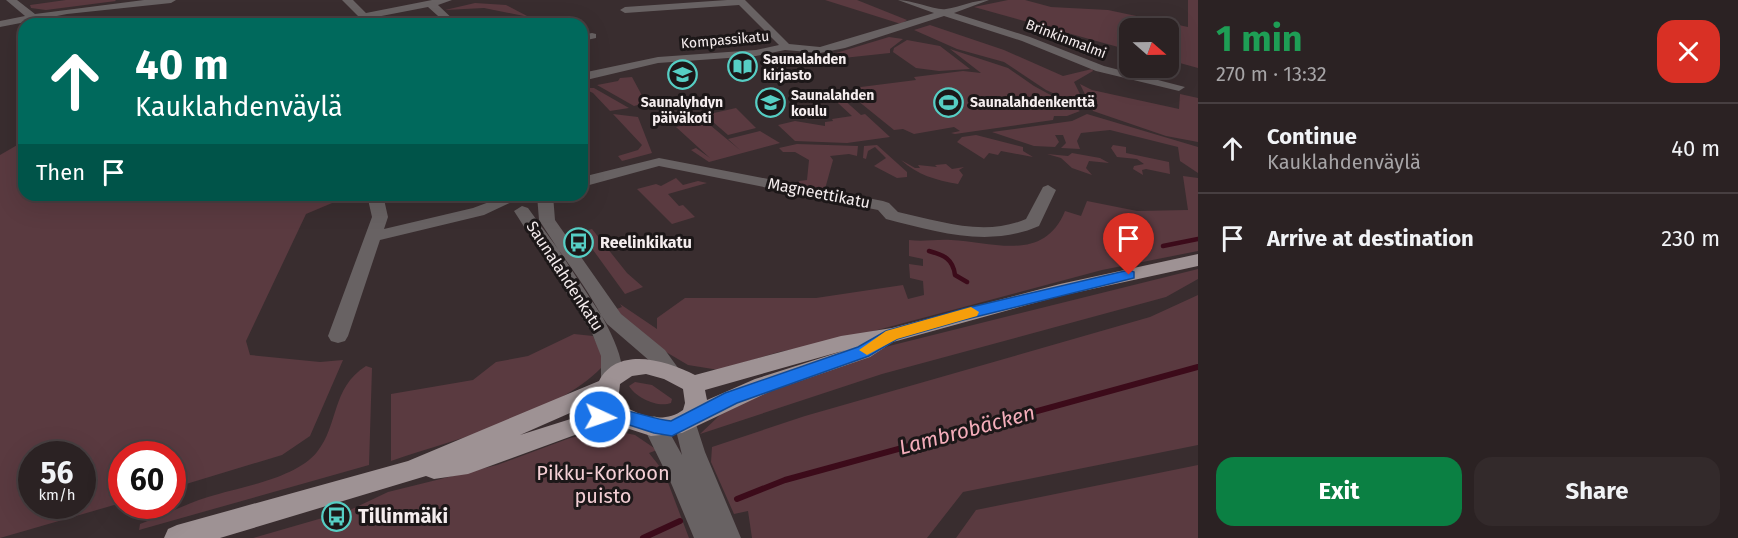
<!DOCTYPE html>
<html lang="en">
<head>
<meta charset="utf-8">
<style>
	:root { --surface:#2b2223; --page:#332a2b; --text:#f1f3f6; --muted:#a6a4a6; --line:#473f41; --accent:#0b8043 }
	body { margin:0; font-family:"Fira Sans",sans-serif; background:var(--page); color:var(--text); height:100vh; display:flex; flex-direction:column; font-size:22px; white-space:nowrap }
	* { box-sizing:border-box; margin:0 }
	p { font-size:20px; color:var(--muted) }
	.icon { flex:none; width:33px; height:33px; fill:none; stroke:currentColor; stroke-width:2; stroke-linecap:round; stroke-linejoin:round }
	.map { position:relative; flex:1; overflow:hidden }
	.panel { display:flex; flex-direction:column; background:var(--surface); width:540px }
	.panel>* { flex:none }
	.banner { position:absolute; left:18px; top:18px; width:570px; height:183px; border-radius:18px; box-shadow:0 6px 24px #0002,0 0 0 2px var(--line); background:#00695c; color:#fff; overflow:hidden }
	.needle { width:39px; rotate:110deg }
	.fabs { position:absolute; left:1119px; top:18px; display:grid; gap:12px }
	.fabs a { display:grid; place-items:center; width:60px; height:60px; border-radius:12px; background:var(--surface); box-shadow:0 6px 24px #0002,0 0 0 2px var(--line); font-size:30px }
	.speed { position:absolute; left:18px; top:441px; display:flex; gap:12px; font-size:30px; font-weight:700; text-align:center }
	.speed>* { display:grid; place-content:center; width:78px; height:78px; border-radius:50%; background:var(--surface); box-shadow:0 6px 24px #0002,0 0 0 2px var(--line); line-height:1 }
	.speed small { font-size:15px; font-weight:400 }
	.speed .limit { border:9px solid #d22; background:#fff; color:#111 }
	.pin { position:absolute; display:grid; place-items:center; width:51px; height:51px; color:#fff; margin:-62px -26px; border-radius:50% 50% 50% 0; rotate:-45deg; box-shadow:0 0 6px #0007 }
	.pin .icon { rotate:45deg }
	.me { position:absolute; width:66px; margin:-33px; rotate:93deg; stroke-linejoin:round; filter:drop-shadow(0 0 4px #0008) }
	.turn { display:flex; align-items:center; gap:21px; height:126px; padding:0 18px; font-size:27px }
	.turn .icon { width:78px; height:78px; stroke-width:2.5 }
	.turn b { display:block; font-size:42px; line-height:51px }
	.then { display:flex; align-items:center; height:57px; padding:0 18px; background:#0003; gap:12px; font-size:22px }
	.round { display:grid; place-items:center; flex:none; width:63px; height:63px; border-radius:18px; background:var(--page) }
	.overview { display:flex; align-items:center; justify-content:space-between; height:102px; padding:0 18px }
	h1 { font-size:36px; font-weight:700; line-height:45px; color:#1e9e55 }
	.button { display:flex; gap:12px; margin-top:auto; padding:12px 18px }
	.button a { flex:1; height:69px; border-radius:18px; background:var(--accent); color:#fff; font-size:24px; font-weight:700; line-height:69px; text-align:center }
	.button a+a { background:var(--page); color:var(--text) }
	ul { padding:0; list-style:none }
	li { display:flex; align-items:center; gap:18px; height:90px; padding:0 18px; border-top:2px solid var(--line) }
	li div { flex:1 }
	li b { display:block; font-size:22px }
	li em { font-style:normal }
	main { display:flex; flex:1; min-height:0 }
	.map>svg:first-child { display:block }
</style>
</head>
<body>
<main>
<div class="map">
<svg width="1198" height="538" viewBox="0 0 1198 538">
	<rect width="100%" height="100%" fill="#392d2f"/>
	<path fill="#5a3a40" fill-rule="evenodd" d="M66,0H115L116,1L46,10L31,8L30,5Z
		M825,0H857L907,20L901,24Z
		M1008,0H1025L1051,7L1108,10L1188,27V0H1198V68L1169,60L1168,28H1130L1129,50L974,7Z
		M475,3L506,5L529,17L484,8L445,10Z
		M930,25L1004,50L1063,76L1092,69L1093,71L1074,82L1084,102L1080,105L1046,90L1004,62L957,49L914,30Z
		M889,37L903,39L890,49V53L843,58L836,53Z
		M907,40L940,46L970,69L939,71L916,68L893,52L894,48Z
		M950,49L1008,68L1034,86L1080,111L1067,116H1054L1053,120L955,134L951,133L960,131L954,127L914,134L903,129L894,130L847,92L856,91L853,88L916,80L914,77L963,71L981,73Z
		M632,77L646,103L634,106L597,85L618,81L620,78Z
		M1080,84L1092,90L1179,109L1180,94L1198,98V142L1166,136L1093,111Z
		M582,88H594L629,108L610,111L593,93Z
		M833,90L861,115L865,114L890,137L847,143L795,141L778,125L795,121L825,126V122L833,121L832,119L852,116L825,91Z
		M736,108L756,128L728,135L705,115Z
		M613,114L638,117L652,153L622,161L618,156L638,150L642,145Z
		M1087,114L1198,147V173L1180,161L1178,147L1110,130L1081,133L1077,141L1080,149L1061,148L1066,143L1063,135H1055L1059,142L1055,147L1034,146L992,132L1072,121Z
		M704,120L740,150L728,139L760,131L780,143L709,162L691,150L696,148L710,158L676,127Z
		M976,135L1023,147V151L1033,157L1001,151L998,155L989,153L984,159L957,142L962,137Z
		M24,136V195H351L306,214L246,341L250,355L320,362L343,360L310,436L282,455L173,488L172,454H122L121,503L0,538V155L19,144ZM82,454V506H32V454Z
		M797,144L858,146L857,156L849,154L830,156L833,160L825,189L798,184L799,181L807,180L809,160L795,152H783L779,148Z
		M877,145L907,172V177L897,178L874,166L886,158L875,147L868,151L866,159L863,158L864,146Z
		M1113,145L1126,147V153L1169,162L1170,174L1146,169L1142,170L1143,175L1133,169L1134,166L1144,164L1137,159L1117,157L1111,148Z
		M1072,153L1100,158L1109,163L1089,161L1086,168L1092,175L1072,168L1061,158L1047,154L1068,156Z
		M901,160L915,168H920L918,165L937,167L935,165L946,164L952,169L964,167L959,170L963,175L958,184C935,180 918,175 901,160Z
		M1183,176L1198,178V251L1102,270L840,340L779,352L719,370L688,365L644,339L614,310L622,307L620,304L657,329V318L685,298H816L903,285L908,299L924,295L923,281L910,278L909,264L923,266V259L909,256V240C924,242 936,239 951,240C993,242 1044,263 1065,211L1081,216L1087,201L1137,211L1188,210Z
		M676,178L683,185L698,181L707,183L668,194L679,206L683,205L695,217L672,224L637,189L656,184L661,186Z
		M592,229L627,273L643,287L625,294L580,232Z
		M1198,269V279L1166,297L882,374L700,434L720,415L753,398L889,346Z
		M1198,295V445L963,492L927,538H752L748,511L734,514L711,462L712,447L805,416L1150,317Z
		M574,334L593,336L602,354L601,368C554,416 454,439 391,461V394L473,380L496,362L528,356Z
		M366,366L372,368L369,465L139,530L140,524C163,516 185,504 208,497C240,487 295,479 317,452C339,425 331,388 366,366Z
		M635,382L652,385L672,399L671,403C658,408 636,398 629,386Z
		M611,430L635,435L657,450L649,453L664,472L689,538H253L350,510L388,492L497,465L570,438Z
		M1198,465V538H956L976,510Z"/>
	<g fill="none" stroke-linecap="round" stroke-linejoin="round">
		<path stroke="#3c0b1a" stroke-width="4.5" d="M1163,246L1198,239
			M929,251C944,255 953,259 955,275L967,282"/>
		<path stroke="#3c0b1a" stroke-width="6" d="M737,499L785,480L1198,367
			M643,538L680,521"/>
		<path fill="#686263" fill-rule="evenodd" d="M6,0H17L35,14L144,0H176L171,3L67,14L0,27V21L25,16Z
			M342,0H353L366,13L432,0H452L438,5L458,24H447L428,7L371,18L377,24H366Z
			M727,0H745L789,44L820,47L934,13L898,0C913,0 936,11 946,9C961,7 973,0 989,0L954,13L1030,37L1104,66L1185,87L1179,91L1096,71L1022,41L944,16L845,48L820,53L785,50L756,56L658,63L582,81V73L658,57L756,50L779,45L739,5L625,13L620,10L625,7Z
			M592,33L596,34V38L582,41V35Z
			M659,158L883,201L889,203L898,212C940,221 984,237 1026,219L1043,187L1048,185L1056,190L1039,226C989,248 937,232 886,219L878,210L659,166L582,187V177Z
			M367,195H383L388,217L384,229L473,208L508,195L516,200L484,215L380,240L348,336L345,341L338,343L331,341L328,336L372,217Z
			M537,195H553L555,220L621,314L665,350L681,372L678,378L670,380L662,378L651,362L607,324L539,220Z
			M522,206L528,208C550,239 638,349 620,384L612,386L604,384L601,378V356L592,333L514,211Z
			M685,413L693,415L705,452L741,538H694L671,483L643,426L646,419L654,416L662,419L682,455L674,422L677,415Z"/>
		<path fill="#9e9294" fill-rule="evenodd" d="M1198,254V266L1060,296L893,342L870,357L771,391L682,433L651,436L617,425L583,432L468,474L434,479L426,476L220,538H164L168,529L177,525L408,461L599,381C618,345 667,361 695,375L841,336L892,328L1060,284ZM846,350L755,379L707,400L705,390ZM646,374L664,379L683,389L685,403L683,410C663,425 636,415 618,402L620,384L632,376ZM595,402L599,410L520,435Z"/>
	</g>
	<path fill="#1a73e8" stroke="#114b97" stroke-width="1.5" d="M1129,270L1134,272V278L963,320L897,339L869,356L737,403L672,436L654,433L620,422H594L591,417L594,412C620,403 644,418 671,421L725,393L858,347L886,331L963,309Z"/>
	<path fill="#f59e0b" d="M971,307L979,312L977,316L897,339L867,355L859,350L886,331Z"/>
	<defs>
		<symbol id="library-ring" viewBox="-11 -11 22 22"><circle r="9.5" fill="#1c1718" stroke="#56cec4" stroke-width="1.5"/><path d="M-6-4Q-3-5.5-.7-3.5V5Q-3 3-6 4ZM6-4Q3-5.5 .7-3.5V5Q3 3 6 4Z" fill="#56cec4"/></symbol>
		<symbol id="school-ring" viewBox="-11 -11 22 22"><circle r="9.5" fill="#1c1718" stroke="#56cec4" stroke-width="1.5"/><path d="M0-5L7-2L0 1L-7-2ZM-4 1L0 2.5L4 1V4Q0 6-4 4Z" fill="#56cec4"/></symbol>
		<symbol id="stadium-ring" viewBox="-11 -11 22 22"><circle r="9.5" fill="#1c1718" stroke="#56cec4" stroke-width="1.5"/><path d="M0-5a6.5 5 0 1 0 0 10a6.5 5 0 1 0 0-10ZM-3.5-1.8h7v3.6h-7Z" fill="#56cec4"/></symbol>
		<symbol id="bus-ring" viewBox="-11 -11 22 22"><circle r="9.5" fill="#1c1718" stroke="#56cec4" stroke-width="1.5"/><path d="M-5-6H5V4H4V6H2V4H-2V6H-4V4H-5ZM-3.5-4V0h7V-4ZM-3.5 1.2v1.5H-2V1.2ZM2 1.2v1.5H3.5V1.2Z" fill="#56cec4"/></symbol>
	</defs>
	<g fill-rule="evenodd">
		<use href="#library-ring" x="726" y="50" width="33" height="33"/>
		<use href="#school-ring" x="666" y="58" width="33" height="33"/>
		<use href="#stadium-ring" x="932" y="86" width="33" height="33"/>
		<use href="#school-ring" x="754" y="86" width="33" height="33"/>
		<use href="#bus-ring" x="562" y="226" width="33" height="33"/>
		<use href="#bus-ring" x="320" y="500" width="33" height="33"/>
	</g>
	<g text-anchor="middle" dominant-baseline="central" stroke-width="6" stroke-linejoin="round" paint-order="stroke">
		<g font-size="14" fill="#f5edee" stroke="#1c1718">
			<text transform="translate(1066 39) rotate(21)">Brinkinmalmi</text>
			<text transform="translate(725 40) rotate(-5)">Kompassikatu</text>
		</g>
		<g font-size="14" font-weight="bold" fill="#f5edee" stroke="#1c1718" text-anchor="start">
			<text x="763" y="59">Saunalahden<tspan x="763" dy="16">kirjasto</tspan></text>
			<text x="791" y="95">Saunalahden<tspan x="791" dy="16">koulu</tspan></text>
			<text x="682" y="102" text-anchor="middle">Saunalyhdyn<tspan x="682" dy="16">päiväkoti</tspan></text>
			<text x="970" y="102">Saunalahdenkenttä</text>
		</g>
		<g font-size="16" fill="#f5edee" stroke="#1c1718">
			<text transform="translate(819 193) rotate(11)">Magneettikatu</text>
			<text transform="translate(565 276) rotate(57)">Saunalahdenkatu</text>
		</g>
		<g font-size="16" font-weight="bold" fill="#f5edee" stroke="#1c1718" text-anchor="start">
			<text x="600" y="242">Reelinkikatu</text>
		</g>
		<g font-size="20" fill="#f4cfd5" stroke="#1c1718">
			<text x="603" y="473">Pikku-Korkoon<tspan x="603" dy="23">puisto</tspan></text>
		</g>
		<g font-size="20" font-weight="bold" fill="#f5edee" stroke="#1c1718" text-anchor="start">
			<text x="358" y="516">Tillinmäki</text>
		</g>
		<g font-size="21" font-style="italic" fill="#f4adba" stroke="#1c1718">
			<text transform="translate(967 430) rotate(-15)">Lambrobäcken</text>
		</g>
	</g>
</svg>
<div class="fabs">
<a><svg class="needle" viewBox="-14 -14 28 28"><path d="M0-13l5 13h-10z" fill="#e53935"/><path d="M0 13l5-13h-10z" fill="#a6a4a6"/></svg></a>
</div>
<div class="speed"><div>56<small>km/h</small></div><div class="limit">60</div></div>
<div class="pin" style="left:1129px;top:275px;background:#d93025"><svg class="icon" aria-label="arrive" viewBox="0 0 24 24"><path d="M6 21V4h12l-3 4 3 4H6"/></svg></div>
<svg class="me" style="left:600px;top:417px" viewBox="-20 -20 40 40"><circle r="17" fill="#1a73e8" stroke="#fff" stroke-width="3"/><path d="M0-11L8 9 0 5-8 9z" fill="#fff"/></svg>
<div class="banner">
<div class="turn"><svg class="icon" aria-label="ahead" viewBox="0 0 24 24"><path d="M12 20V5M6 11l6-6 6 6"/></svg><div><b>40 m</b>Kauklahdenväylä</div></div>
<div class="then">Then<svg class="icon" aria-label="arrive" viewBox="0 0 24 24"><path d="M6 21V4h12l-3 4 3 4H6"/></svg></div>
</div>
</div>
<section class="panel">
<div class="overview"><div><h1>1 min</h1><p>270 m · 13:32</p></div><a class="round" style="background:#d93025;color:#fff"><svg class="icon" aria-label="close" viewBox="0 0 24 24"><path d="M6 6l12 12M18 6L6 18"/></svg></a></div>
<ul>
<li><svg class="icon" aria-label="ahead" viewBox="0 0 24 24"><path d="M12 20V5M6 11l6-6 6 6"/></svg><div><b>Continue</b><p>Kauklahdenväylä</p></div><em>40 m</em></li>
<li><svg class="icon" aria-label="arrive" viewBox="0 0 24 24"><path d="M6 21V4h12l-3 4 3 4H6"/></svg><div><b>Arrive at destination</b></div><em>230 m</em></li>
</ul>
<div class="button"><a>Exit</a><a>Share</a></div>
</section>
</main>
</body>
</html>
